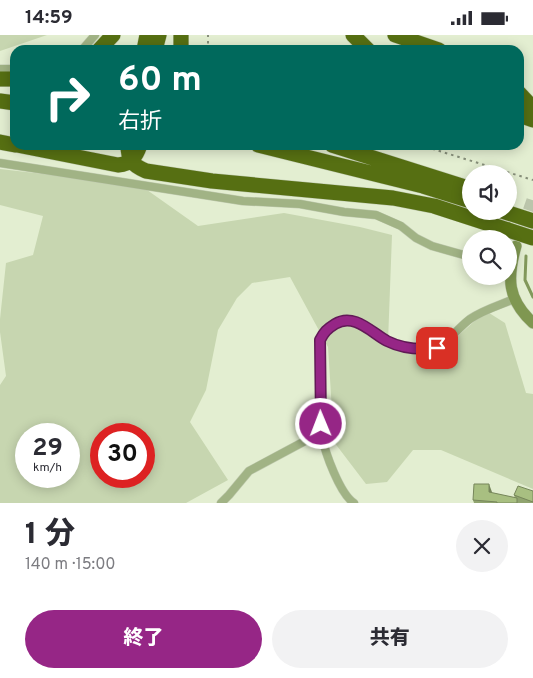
<!DOCTYPE html>
<html lang="ja">
<head>
<meta charset="utf-8">
<style>
	:root { --surface:#fff; --page:#f2f2f3; --text:#2b2b33; --muted:#7c7c81; --accent:#962686 }
	body { margin:0; font-family:Overpass,"Noto Sans JP",sans-serif; background:var(--page); color:var(--text); height:100vh; display:flex; flex-direction:column; font-size:19px; white-space:nowrap }
	* { box-sizing:border-box; margin:0 }
	p { font-size:16px; color:var(--muted) }
	.icon { flex:none; width:28px; height:28px; fill:none; stroke:currentColor; stroke-width:2; stroke-linecap:round; stroke-linejoin:round }
	.map { position:relative; height:468px; overflow:hidden }
	.details { display:flex; flex-direction:column; background:var(--surface); flex:1 }
	.details>* { flex:none }
	.guide { position:absolute; left:10px; top:10px; width:514px; height:105px; border-radius:15px; box-shadow:0 2px 12px #0003; background:#00695c; color:#fff; overflow:hidden }
	.controls { position:absolute; left:462px; top:130px; display:grid; gap:10px }
	.controls a { display:grid; place-items:center; width:55px; height:55px; border-radius:50%; background:var(--surface); box-shadow:0 2px 12px #0003; font-size:25px }
	.speed { position:absolute; left:15px; top:388px; display:flex; gap:10px; font-size:25px; font-weight:700; text-align:center }
	.speed>* { display:grid; place-content:center; width:65px; height:65px; border-radius:50%; background:var(--surface); box-shadow:0 2px 12px #0003; line-height:1 }
	.speed small { font-size:12px; font-weight:400 }
	.speed .limit { border:8px solid #d22; background:#fff; color:#111 }
	.pin { position:absolute; display:grid; place-items:center; width:42px; height:42px; color:#fff; margin:-21px; border-radius:10px; box-shadow:0 2px 8px #0006 }
	.me { position:absolute; width:55px; margin:-28px; rotate:359deg; stroke-linejoin:round; filter:drop-shadow(0 0 4px #0008) }
	.turn { display:flex; align-items:center; gap:18px; height:105px; padding:0 25px; font-size:22px }
	.turn .icon { width:65px; height:65px; stroke-width:2.5 }
	.turn b { display:block; font-size:35px; line-height:42px }
	.round { display:grid; place-items:center; flex:none; width:52px; height:52px; border-radius:26px; background:var(--page) }
	.head { display:flex; align-items:center; justify-content:space-between; height:85px; padding:0 25px }
	h1 { font-size:30px; font-weight:800; line-height:38px }
	.action { display:flex; gap:10px; margin-top:auto; padding:10px 25px }
	.action a { flex:1; height:58px; border-radius:30px; background:var(--accent); color:#fff; font-size:20px; font-weight:800; line-height:58px; text-align:center }
	.action a+a { background:var(--page); color:var(--text) }
	.status { display:flex; justify-content:space-between; align-items:center; height:35px; padding:0 25px; background:var(--surface); direction:ltr }
	.status svg { height:14px; fill:currentColor }
	.map>svg:first-child { display:block }
</style>
</head>
<body>
<div class="status"><b>14:59</b><svg viewBox="0 0 49 12"><path d="M0 12V9h3v3zM5 12V6h3v6zM10 12V3h3v9zM15 12V0h3v12zM26 1h20v11H26zM47 4h2v5h-2z"/></svg></div>
<div class="map">
<svg width="533" height="468" viewBox="0 0 533 468">
	<rect width="100%" height="100%" fill="#e3eed1"/>
	<path fill="#c7d6b0" fill-rule="evenodd" d="M0,0H47L0,16Z
		M0,134L140,150L198,191L284,178L360,192L392,200L388,307L433,323L486,276L505,288L526,358L533,359V454L441,415H413L387,447L366,449L334,407L328,312L290,242L252,248L237,263L218,295L206,355L190,387L228,445L186,468H0V350L6,341L0,297V284L6,228L33,220L43,181L0,170ZM26,399H69V441H26ZM101,399H144V441H101Z"/>
	<g fill="none" stroke-linecap="round" stroke-linejoin="round">
		<path stroke="#82985b" stroke-width="3" d="M526,221L525,245L533,262"/>
		<path stroke="#bbc5ab" stroke-width="11" stroke-dasharray="11 5.5" stroke-linecap="butt" d="M523,191L533,162"/>
		<defs>
			<path id="street" d="M82,15L95,0
				M0,34H15
				M0,128L243,166L300,169L344,177L376,180L401,191L416,203L432,211L471,222
				M221,468L229,460L249,436L305,406L322,402
				M354,468C340,459 325,418 322,401C319,382 321,363 321,344C321,334 317,313 321,303C324,296 332,289 340,286C357,281 373,298 387,306C398,312 411,314 424,314C445,314 454,296 470,284C483,275 500,270 514,264"/>
			<path id="secondary" d="M516,211C507,243 507,264 533,288"/>
			<path id="highway" d="M181,0V15
				M353,0L368,15
				M395,0L439,15
				M99,15L113,0
				M144,15L147,0
				M155,15L159,0
				M0,44H15
				M519,58L533,73
				M0,66L15,68
				M519,80L533,85
				M0,107L15,110
				M17,110L118,130C131,129 136,122 140,110
				M128,110C128,125 132,130 146,136L212,146L393,163L434,171L508,195
				M258,110L423,151L471,166
				M332,110L471,154
				M502,176L533,186"/>
		</defs>
		<use href="#street" stroke="#bfc9af" stroke-width="9"/>
		<use href="#secondary" stroke="#bfc9af" stroke-width="12"/>
		<use href="#highway" stroke="#bfc9af" stroke-width="16"/>
		<path stroke="#878f7a" stroke-width="2" stroke-dasharray="2.5 4" stroke-linecap="butt" d="M208,15V0
			M420,110L533,145"/>
		<use href="#street" stroke="#a1b385" stroke-width="8"/>
		<use href="#secondary" stroke="#7f9751" stroke-width="11"/>
		<use href="#highway" stroke="#566f12" stroke-width="15"/>
		<defs>
			<path id="highway-bridge" d="M508,195L533,203"/>
		</defs>
		<use href="#highway-bridge" stroke="#bfc9af" stroke-width="16" stroke-linecap="butt"/>
		<use href="#highway-bridge" stroke="#566f12" stroke-width="15"/>
	</g>
	<path fill="#90a46f" d="M533,456V468H474L473,465L492,457V458L515,463L514,460Z"/>
	<path fill="#76865a" d="M489,449L492,457V465L489,457Z"/>
	<path fill="#a8bf81" stroke="#76865a" d="M474,449H489V457L517,463V468H497V467L473,465Z
		M518,451L533,456V467L514,460Z"/>
	<g fill="none" stroke-linecap="round" stroke-linejoin="round">
		<defs>
			<path id="route" d="M321,389L320,305C324,297 327,294 335,289C354,277 372,298 387,306C403,314 420,315 437,313"/>
		</defs>
		<use href="#route" stroke="#621957" stroke-width="12"/>
		<use href="#route" stroke="#962686" stroke-width="9"/>
	</g>
</svg>
<div class="controls">
<a><svg class="icon" aria-label="sound" viewBox="0 0 24 24"><path d="M4 9h4l5-4v14l-5-4H4zM17 9q2 3 0 6"/></svg></a>
<a><svg class="icon" aria-label="search" viewBox="0 0 24 24"><circle cx="10" cy="10" r="6"/><path d="M15 15l6 6"/></svg></a>
</div>
<div class="speed"><div>29<small>km/h</small></div><div class="limit">30</div></div>
<div class="pin" style="left:437px;top:313px;background:#d93025"><svg class="icon" aria-label="arrive" viewBox="0 0 24 24"><path d="M6 21V4h12l-3 4 3 4H6"/></svg></div>
<svg class="me" style="left:321px;top:389px" viewBox="-20 -20 40 40"><circle r="17" fill="#962686" stroke="#fff" stroke-width="3"/><path d="M0-11L8 9 0 5-8 9z" fill="#fff"/></svg>
<div class="guide">
<div class="turn"><svg class="icon" aria-label="right" viewBox="0 0 24 24"><path d="M7 20v-9h11M14 6l5 5-5 5"/></svg><div><b>60 m</b>右折</div></div>
</div>
</div>
<section class="details">
<div class="head"><div><h1>1 分</h1><p>140 m · 15:00</p></div><a class="round"><svg class="icon" aria-label="close" viewBox="0 0 24 24"><path d="M6 6l12 12M18 6L6 18"/></svg></a></div>
<div class="action"><a>終了</a><a>共有</a></div>
</section>
</body>
</html>
